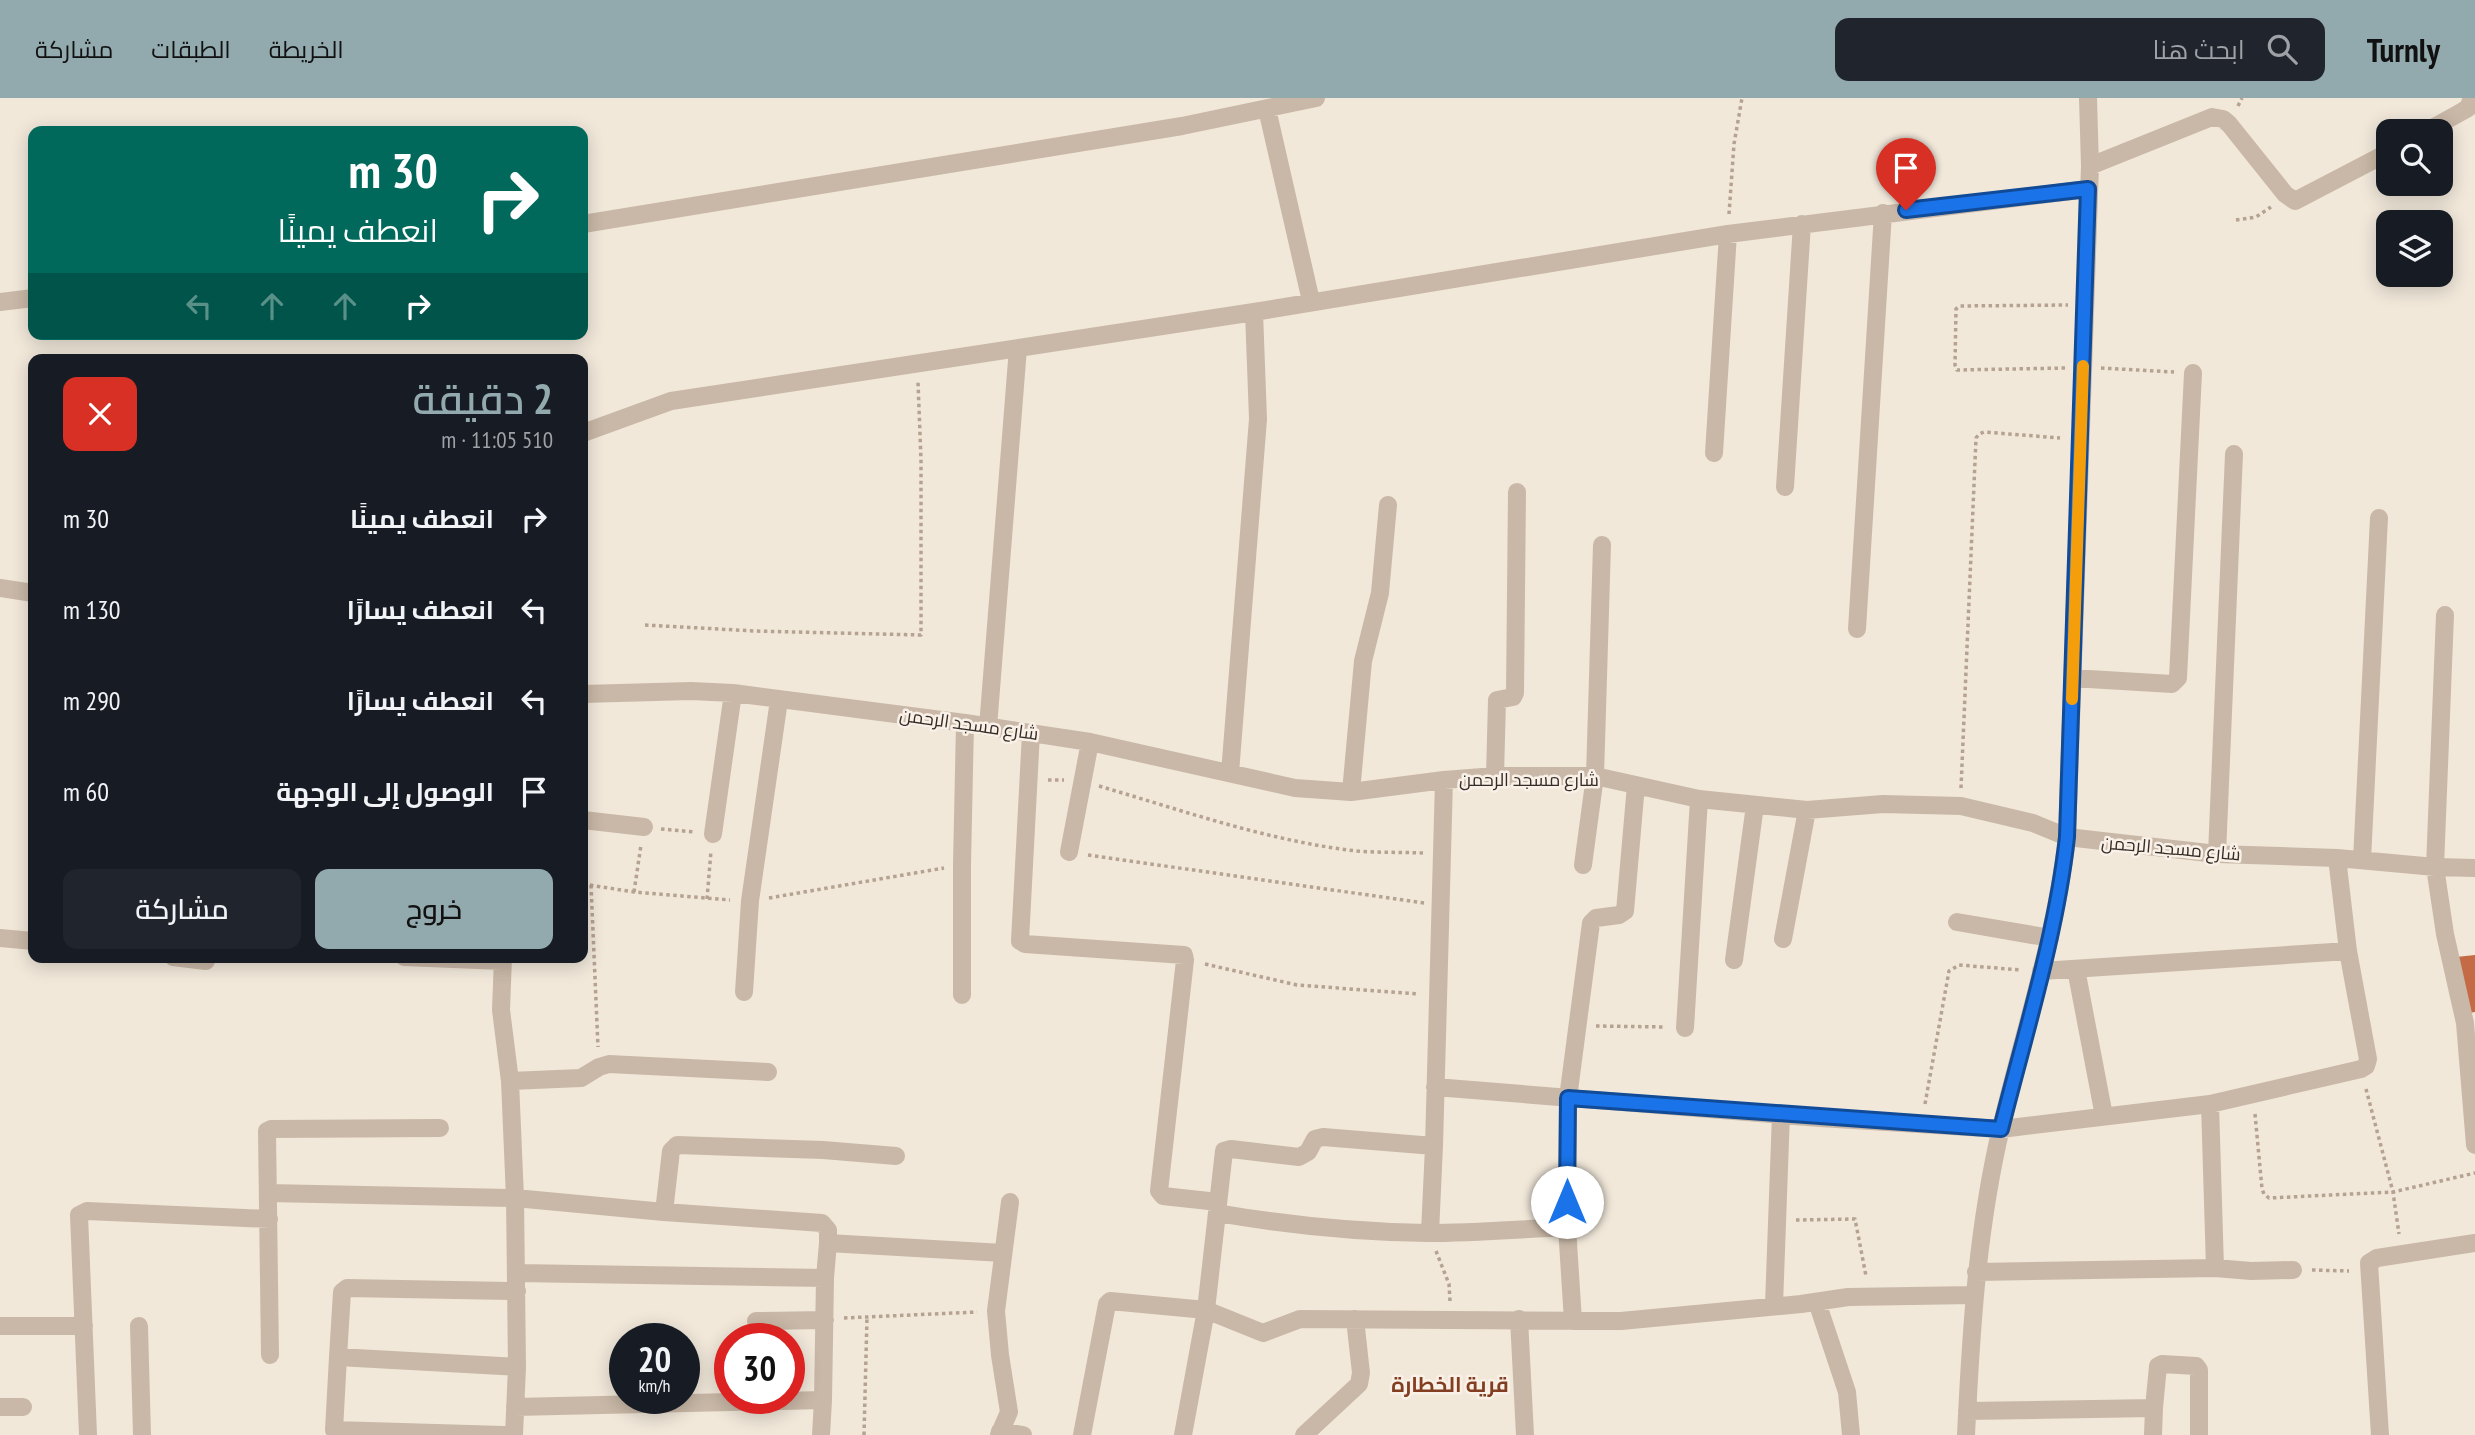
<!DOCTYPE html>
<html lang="ar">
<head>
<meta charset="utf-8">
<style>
	:root { --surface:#171b24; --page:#20242c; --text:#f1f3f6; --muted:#9ea1a6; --accent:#92aaae }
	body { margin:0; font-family:"PT Sans Narrow",Cairo,sans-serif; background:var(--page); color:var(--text); direction:rtl; height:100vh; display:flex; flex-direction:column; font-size:26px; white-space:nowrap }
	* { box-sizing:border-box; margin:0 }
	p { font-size:23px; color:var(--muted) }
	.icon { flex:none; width:38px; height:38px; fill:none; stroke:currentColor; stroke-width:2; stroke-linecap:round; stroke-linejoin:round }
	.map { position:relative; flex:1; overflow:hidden; direction:ltr }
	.sheet { position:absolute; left:28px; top:256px; width:560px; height:609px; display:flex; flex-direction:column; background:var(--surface); border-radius:14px; box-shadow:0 4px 18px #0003; direction:rtl }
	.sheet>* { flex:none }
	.guide { position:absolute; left:28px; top:28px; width:560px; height:214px; border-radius:14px; box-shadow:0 4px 18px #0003; direction:rtl; background:#00695c; color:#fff; overflow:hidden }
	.fabs { position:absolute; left:2376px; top:21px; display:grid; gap:14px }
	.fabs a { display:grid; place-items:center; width:77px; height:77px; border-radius:14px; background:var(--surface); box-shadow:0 4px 18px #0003; font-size:35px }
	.speed { position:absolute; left:609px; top:1225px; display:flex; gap:14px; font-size:35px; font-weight:700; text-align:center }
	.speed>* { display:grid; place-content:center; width:91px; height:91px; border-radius:50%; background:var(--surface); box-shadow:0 4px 18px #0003; line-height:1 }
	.speed small { font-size:18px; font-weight:400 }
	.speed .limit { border:10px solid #d22; background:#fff; color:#111 }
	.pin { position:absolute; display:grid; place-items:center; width:60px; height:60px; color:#fff; margin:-72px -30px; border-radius:50% 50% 50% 0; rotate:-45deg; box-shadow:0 0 7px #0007 }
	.pin .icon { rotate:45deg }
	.me { position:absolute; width:77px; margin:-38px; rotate:0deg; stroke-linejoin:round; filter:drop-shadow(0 0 5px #0008) }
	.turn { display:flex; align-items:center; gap:24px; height:147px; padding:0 35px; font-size:32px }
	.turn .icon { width:91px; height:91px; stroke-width:2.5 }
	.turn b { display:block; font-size:49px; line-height:60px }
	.lanes { display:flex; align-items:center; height:66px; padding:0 35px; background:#0003; justify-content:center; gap:35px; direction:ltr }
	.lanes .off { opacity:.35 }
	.round { display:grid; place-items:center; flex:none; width:74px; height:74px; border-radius:14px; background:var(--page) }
	.overview { display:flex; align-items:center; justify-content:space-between; height:119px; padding:0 35px }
	h1 { font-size:42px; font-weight:600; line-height:52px; color:var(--accent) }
	.button { display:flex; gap:14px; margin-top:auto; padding:14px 35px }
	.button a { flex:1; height:80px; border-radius:14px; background:var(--accent); color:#111; font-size:28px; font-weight:600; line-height:80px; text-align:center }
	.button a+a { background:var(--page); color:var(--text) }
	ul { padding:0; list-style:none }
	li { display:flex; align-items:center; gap:21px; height:91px; padding:0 35px }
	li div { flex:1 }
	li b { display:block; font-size:26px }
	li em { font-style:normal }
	header { display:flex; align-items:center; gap:42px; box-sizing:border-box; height:98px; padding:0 35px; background:var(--accent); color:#111 }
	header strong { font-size:33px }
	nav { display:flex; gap:38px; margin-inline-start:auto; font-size:24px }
	.search { width:490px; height:63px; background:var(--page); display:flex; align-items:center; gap:18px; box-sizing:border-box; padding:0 24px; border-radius:14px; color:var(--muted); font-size:26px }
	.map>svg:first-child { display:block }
</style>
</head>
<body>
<header>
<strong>Turnly</strong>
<div class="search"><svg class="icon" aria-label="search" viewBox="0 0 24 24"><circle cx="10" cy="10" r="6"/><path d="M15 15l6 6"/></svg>ابحث هنا</div>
<nav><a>الخريطة</a><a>الطبقات</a><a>مشاركة</a></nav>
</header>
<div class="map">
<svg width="2475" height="1337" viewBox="0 0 2475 1337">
	<rect width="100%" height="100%" fill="#f1e8da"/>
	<path fill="#c46b45" d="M2475,857V914L2469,915L2456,859Z"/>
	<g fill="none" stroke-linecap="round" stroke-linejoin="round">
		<path stroke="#b5a291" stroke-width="3.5" stroke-dasharray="3.5 3.5" stroke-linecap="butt" d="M2238,8L2242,0
			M1729,116L1734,46L1742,0
			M2236,122L2256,119L2271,109
			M2065,270L1957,272L1955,267L1956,211L1960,208L2068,207
			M2101,270L2174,274
			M645,527L755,533L921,537V362L918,284
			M1048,682H1064
			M1099,688C1181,712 1263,741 1348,752C1372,755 1398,754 1423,755
			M1961,690L1976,340L1979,336L1984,334L2060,340
			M661,731L695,734
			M1088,757L1424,805
			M583,786L634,794L730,802
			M591,787L598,949
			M634,794L641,747
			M769,800L944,770
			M707,801L711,753
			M1205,866L1297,887L1418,896
			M1596,928L1665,929
			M2366,991L2393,1094L2399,1136
			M1925,1006L1949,873L1959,867L2021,872
			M2255,1016L2262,1091L2264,1096L2269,1100L2393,1094L2475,1075
			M1796,1122L1855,1121L1866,1178
			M1436,1153L1449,1186L1450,1203
			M2312,1172L2349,1173
			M844,1220L977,1214
			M864,1337L867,1219"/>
		<path stroke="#c9b8a7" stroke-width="18" d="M1267,11L1311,203
			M2427,33L2463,13L2468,10L2472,0
			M2090,68L2212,19L2223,21L2229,26L2285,96L2295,103L2389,54
			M583,126L1182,28L1316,0
			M0,204L33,200
			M583,335L671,303L1254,214L1728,136L2088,91
			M1714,355L1728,136
			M1785,389L1802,126
			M0,490L33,495
			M2445,517L2435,769L2445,836L2465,925L2475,1047
			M1857,531L1883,115
			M2072,580L2172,586L2178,580L2193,275
			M583,596L691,593L733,595L965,625L1090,644L1295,690L1351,694L1444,682L1495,678H1595L1699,701L1807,712L1883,706L1961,708L2033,725L2067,739L2217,756L2337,760L2435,769L2475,770
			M988,629L1018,250
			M1031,635L1020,843L1025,846L1184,857L1185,862L1159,1093L1163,1098L1218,1104
			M1230,675L1258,321L1254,214
			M1495,678L1497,602L1513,599L1515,595L1517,394
			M1351,694L1363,563L1380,495L1388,407
			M583,722L644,729
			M713,736L733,595
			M1069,754L1090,644
			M2217,756L2234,356
			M2362,762L2379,420
			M1583,767L1595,678L1602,447
			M1957,824L2050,840
			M0,840L33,843
			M1783,841L1807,712
			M173,859L206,863
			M404,859L502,863
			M503,859L501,912L510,983L515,1100L517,1269
			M1734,862L1755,707
			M2076,871L2104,1018
			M2041,873L2348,853
			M744,894L750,803L779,602
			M962,897V767L965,625
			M1685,930L1699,701
			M510,983L581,980L599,969L609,966L768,974
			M1435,989L1820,1020L2001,1031L2210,1006L2361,971L2366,968L2368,961L2348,853L2337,760
			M2210,1006L2215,1170
			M268,1095L515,1100L664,1114L822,1125L828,1132V1145L1003,1155
			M664,1114L671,1053L677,1047L823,1052L896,1058
			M1217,1115C1287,1127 1356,1134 1427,1135C1474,1135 1521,1131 1567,1129
			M1430,1135L1434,1048L1444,682
			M1976,1174L2215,1170L2251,1173L2293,1172
			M517,1175L825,1180L823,1302
			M825,1180L828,1145
			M1817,1204L1847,1294L1851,1337
			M1774,1207L1781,1016
			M1519,1221L1525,1337
			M756,1223L825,1222
			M1573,1223L1567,1129L1568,1000L1591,825L1596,820L1619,817L1625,813L1636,687
			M0,1228H84
			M139,1228L142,1337
			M270,1257L267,1033L271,1031L440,1030
			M338,1259L342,1194L347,1190L517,1193
			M0,1309H23
			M515,1309L823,1302L821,1337
			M2154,1310L2158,1268L2162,1266L2196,1268L2199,1272V1337
			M1967,1313L2154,1310L2153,1337
			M1000,1333L1023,1337
			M88,1337L79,1117L87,1113L269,1121
			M504,1337L334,1332L338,1259L517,1269L514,1337
			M999,1337L1009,1314L1000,1257L996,1213L1010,1104
			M1082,1337L1107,1206L1110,1203L1206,1212L1263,1235L1300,1221L1621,1223L1801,1206L1848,1199L1974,1197
			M1183,1337L1206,1212L1224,1053L1231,1051L1299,1059L1308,1054L1315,1041L1323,1039L1434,1048
			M1304,1337L1359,1286L1361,1275L1355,1221
			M1966,1337C1971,1233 1977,1132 2001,1030C2024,933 2056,838 2067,739L2090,68L2088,0
			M2380,1337L2369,1165L2377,1160L2475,1145"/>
	</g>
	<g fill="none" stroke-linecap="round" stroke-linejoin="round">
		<defs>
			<path id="route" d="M1567,1104L1568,1000L2001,1031C2025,935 2056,838 2067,739L2088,91L1906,112"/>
		</defs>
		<use href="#route" stroke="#114b97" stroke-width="18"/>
		<use href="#route" stroke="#1a73e8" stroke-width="12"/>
		<path stroke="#f59e0b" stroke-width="12" d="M2072,601L2083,268"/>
	</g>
	<g text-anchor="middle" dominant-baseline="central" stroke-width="5" stroke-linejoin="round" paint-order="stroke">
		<g font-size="18" fill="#352c27" stroke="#f9f1e7">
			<text transform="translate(969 626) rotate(8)">شارع مسجد الرحمن</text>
			<text x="1529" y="681">شارع مسجد الرحمن</text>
			<text transform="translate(2171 750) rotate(5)">شارع مسجد الرحمن</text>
		</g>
		<g font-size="21" font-weight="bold" fill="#833e21" stroke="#f9f1e7">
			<text x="1450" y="1286">قرية الخطارة</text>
		</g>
	</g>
</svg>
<div class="fabs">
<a><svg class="icon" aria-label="search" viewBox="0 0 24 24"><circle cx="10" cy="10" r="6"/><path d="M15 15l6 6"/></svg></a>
<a><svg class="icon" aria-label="layers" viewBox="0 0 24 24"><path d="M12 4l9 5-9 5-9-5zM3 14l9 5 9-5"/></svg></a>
</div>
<div class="speed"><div>20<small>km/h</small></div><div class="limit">30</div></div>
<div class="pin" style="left:1906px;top:112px;background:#d93025"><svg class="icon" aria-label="arrive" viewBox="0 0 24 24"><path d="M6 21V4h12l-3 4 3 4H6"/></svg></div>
<svg class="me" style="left:1567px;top:1104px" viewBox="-20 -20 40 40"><circle r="19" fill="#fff"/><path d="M0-13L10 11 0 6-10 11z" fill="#1a73e8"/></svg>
<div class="guide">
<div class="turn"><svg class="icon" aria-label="right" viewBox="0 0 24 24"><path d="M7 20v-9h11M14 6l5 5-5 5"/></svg><div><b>30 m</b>انعطف يمينًا</div></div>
<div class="lanes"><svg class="icon off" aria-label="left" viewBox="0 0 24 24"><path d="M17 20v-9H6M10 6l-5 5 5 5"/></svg><svg class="icon off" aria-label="ahead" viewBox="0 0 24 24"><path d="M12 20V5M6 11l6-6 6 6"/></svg><svg class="icon off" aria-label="ahead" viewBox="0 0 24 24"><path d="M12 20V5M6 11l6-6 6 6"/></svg><svg class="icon" aria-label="right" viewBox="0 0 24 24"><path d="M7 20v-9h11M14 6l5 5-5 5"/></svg></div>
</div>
<section class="sheet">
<div class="overview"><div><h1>2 دقيقة</h1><p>510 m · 11:05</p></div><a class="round" style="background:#d93025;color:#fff"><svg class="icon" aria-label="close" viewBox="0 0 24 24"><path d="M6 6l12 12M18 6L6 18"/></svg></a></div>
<ul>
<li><svg class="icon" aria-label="right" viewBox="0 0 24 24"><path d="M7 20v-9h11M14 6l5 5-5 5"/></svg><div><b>انعطف يمينًا</b></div><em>30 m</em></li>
<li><svg class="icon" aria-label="left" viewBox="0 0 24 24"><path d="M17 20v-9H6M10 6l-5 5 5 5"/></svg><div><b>انعطف يسارًا</b></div><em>130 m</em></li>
<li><svg class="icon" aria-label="left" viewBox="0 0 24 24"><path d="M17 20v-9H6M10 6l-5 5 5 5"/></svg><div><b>انعطف يسارًا</b></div><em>290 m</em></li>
<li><svg class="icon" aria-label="arrive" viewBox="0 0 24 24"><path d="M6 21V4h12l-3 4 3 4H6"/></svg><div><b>الوصول إلى الوجهة</b></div><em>60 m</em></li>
</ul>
<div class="button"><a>خروج</a><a>مشاركة</a></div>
</section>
</div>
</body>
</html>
